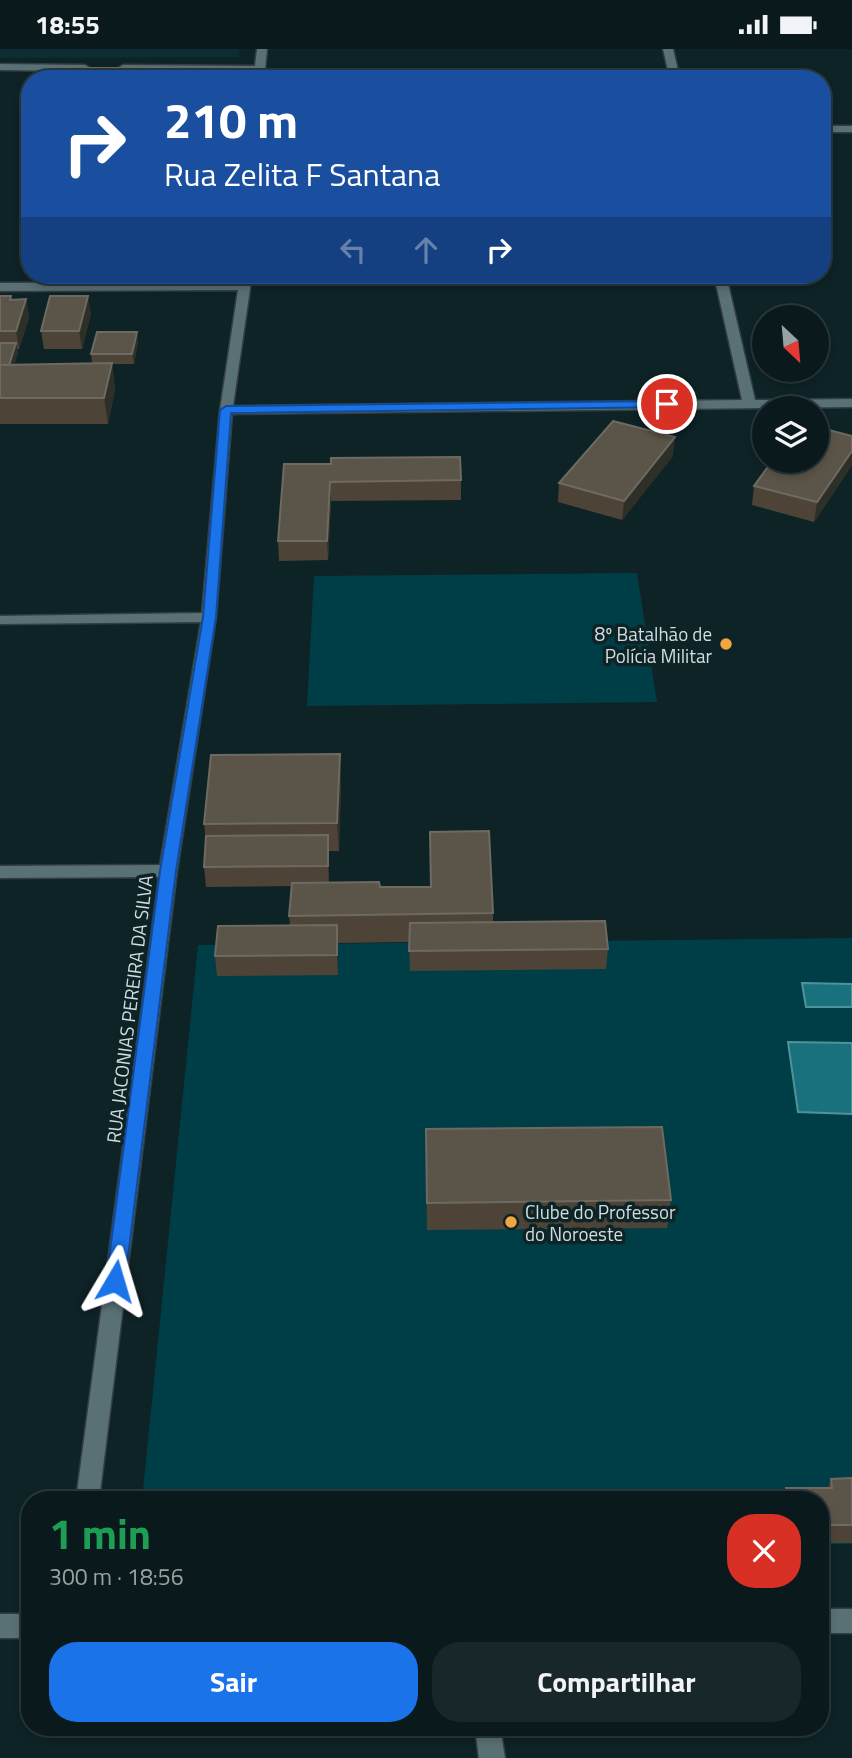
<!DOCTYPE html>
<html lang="pt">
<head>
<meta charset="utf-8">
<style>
	:root { --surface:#0a1a1c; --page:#182729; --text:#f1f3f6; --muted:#99a1a3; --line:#2a383b; --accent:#1a73e8 }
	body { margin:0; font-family:"Titillium Web",sans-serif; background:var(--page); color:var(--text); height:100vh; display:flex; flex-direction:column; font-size:26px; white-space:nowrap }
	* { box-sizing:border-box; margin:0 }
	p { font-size:23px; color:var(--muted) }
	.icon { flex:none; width:38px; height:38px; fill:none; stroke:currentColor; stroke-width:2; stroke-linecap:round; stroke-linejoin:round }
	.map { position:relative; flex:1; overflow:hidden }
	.drawer { position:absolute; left:21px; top:1442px; width:808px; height:245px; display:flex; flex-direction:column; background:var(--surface); border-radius:28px; box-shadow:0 4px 10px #0003,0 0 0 2px var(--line) }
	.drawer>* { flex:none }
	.hud { position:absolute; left:21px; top:21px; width:810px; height:214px; border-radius:28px; box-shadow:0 4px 10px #0003,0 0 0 2px var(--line); background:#1a4fa0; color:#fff; overflow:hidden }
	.needle { width:46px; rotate:154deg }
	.tools { position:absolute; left:752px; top:256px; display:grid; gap:14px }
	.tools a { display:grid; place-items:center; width:77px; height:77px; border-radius:50%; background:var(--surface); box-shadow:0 4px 10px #0003,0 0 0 2px var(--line); font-size:35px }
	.pin { position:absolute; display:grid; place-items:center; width:60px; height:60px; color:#fff; margin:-30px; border:4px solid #fff; border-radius:50%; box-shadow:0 2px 7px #0007 }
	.me { position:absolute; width:77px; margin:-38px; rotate:7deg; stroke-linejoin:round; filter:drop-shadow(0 0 5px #0008) }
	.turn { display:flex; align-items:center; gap:24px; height:147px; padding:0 28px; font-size:32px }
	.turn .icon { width:91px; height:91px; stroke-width:2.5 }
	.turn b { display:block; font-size:49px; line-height:60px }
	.lanes { display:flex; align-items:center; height:66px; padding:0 28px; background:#0003; justify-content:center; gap:35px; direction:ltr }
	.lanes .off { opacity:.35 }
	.round { display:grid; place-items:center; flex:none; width:74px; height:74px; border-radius:28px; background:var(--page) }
	.summary { display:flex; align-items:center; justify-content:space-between; height:119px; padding:0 28px }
	h1 { font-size:42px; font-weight:700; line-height:52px; color:#1e9e55 }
	.action { display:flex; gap:14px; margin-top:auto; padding:14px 28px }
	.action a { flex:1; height:80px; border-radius:28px; background:var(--accent); color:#fff; font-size:28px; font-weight:700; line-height:80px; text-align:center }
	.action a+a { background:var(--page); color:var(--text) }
	.status { display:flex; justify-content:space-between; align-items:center; height:49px; padding:0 35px; background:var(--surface); direction:ltr }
	.status svg { height:19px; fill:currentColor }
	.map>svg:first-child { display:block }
</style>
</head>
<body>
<div class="status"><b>18:55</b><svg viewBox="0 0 49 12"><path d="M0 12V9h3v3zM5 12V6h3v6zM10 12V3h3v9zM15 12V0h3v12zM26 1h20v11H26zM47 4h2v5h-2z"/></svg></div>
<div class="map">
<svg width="852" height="1709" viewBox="0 0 852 1709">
	<rect width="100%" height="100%" fill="#0e2326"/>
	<path fill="#0d2d32" d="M0,0H240L239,8L0,9Z"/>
	<path fill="#003e47" d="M637,524L657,653L307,657L314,527Z
		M852,889V1495H821V1451H142L198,896Z"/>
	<path fill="#18717d" stroke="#50929b" stroke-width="2" d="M802,934L852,935V958H806Z
		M788,993L852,994V1065L798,1063Z"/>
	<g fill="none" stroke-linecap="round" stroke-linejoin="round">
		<defs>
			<path id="minor" d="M257,0H267L264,30H254L255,23L123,22L118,19L123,16L255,17Z
				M663,0H673L680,30H670Z
				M0,15L85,16L90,19L85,22L0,21Z
				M822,77H852V83H822Z
				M240,226H252L233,357L742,351L714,226H726L755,351L852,350V358L232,365L216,568L177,822L99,1451H76L159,828L0,829V817L160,816L201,573L0,575V567L202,564L220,361L238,241L0,242V234L239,233Z
				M821,1560H852V1584H821Z
				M0,1565H30V1589H0Z
				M475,1678H500L505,1709H479Z"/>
		</defs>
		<use href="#minor" stroke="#323e41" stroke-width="3"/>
		<use href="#minor" fill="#597074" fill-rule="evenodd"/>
	</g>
	<path fill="#4d4437" d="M0,247H11L12,251L26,250L29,269L19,300H17L18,304L14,316L92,314L91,305L138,292L134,315H112L115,340L108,375H0Z
		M91,265L82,300H44L41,282Z
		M852,387V416L814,473L752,456L754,437Z
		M673,407L622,471L558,453L559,434Z
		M284,415L461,431V451L331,452L328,511L279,512L278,492Z
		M341,733L339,802H329V834L380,838H430V783L493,864V873L608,900L606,920L410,922L409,893L338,894V926L217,927L215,907L290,876L289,867L291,837L206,838L204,818L206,792L204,775Z
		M426,1080L671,1151L667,1179L427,1181Z
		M852,1429V1494H821V1451H758L759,1445L785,1444L786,1439H828L831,1430Z"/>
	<path fill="#2e3028" d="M145,19L146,30H142Z
		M88,247L91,265L82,300L79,282Z
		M26,250L29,269L19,300L16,282Z
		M137,283L138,292L134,315L132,305Z
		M16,294L18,304L11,327L9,317Z
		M112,314L115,340L108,375L104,349Z
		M675,388L673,407L622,471L624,452Z
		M852,402V416L814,473L817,453Z
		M330,433L331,452L328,511L327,492Z
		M340,705L341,733L339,802L337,774Z
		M328,786L329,806V837L328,817Z
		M337,876L338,896V926L337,906Z"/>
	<path fill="#5b5449" stroke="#6e6a61" stroke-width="2" d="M61,19H145L142,30H58Z
		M0,247H11L10,251L26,250L16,282H0Z
		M50,247H88L79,282H41Z
		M97,283H137L132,305H91Z
		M0,294H16L9,316H0Z
		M112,314L104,349H0V316Z
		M613,372L675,388L624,452L559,434Z
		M817,378L852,387V402L817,453L754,437L773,411H817Z
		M460,408L461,431L330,433L327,492H278L284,415H331V409Z
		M340,705L337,774L204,775L211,706Z
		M489,782L493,864L289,867L292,834L379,833L380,838H431L430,783Z
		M328,786V817L204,818L206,787Z
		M605,872L608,900L409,902L410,874Z
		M337,876V906L215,907L218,877Z
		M662,1078L671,1151L427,1154L426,1080Z
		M852,1429V1476H821V1451H760L759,1445L787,1444L786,1439H832L831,1430Z"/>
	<path fill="#1a73e8" stroke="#114b97" stroke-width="2" d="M667,352L673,355L671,358L231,364L216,568L176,822L125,1232L122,1238L115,1240L109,1238L106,1232L160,822L203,568L220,361L226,357Z"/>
	<g fill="#f1a640" stroke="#0e2326" stroke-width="2.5">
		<circle cx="726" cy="595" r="7"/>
		<circle cx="511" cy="1173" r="7"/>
	</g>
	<g text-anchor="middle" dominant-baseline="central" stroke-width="7" stroke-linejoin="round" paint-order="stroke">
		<g font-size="19" fill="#d1dee0" stroke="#0e2326" text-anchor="end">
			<text x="712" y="584">8º Batalhão de<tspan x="712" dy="22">Polícia Militar</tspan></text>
			<text x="525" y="1162" text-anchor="start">Clube do Professor<tspan x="525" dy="22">do Noroeste</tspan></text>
		</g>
		<g font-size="19" fill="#d1dee0" stroke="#0e2326">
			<text transform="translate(129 960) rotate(-83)">RUA JACONIAS PEREIRA DA SILVA</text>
		</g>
	</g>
</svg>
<div class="tools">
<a><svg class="needle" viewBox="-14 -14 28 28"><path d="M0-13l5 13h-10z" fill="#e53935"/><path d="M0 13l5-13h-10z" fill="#99a1a3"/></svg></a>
<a><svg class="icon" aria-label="layers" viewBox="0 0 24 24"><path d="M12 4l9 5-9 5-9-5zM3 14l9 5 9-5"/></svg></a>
</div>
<div class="pin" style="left:667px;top:355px;background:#d93025"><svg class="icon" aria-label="arrive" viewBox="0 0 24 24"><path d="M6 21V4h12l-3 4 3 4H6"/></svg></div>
<svg class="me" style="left:115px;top:1232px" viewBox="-20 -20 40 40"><path d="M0-17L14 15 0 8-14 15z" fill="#1a73e8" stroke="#fff" stroke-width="4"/></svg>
<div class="hud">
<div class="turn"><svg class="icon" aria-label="right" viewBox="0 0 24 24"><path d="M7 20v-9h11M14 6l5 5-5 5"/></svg><div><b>210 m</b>Rua Zelita F Santana</div></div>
<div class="lanes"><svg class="icon off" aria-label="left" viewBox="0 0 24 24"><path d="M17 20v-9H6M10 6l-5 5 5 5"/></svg><svg class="icon off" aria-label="ahead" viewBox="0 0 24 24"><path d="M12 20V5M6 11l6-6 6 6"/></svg><svg class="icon" aria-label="right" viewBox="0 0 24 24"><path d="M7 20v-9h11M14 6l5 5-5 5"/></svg></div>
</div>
<section class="drawer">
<div class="summary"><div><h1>1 min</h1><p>300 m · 18:56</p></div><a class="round" style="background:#d93025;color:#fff"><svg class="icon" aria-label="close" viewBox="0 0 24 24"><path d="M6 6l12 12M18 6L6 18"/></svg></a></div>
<div class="action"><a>Sair</a><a>Compartilhar</a></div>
</section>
</div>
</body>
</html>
